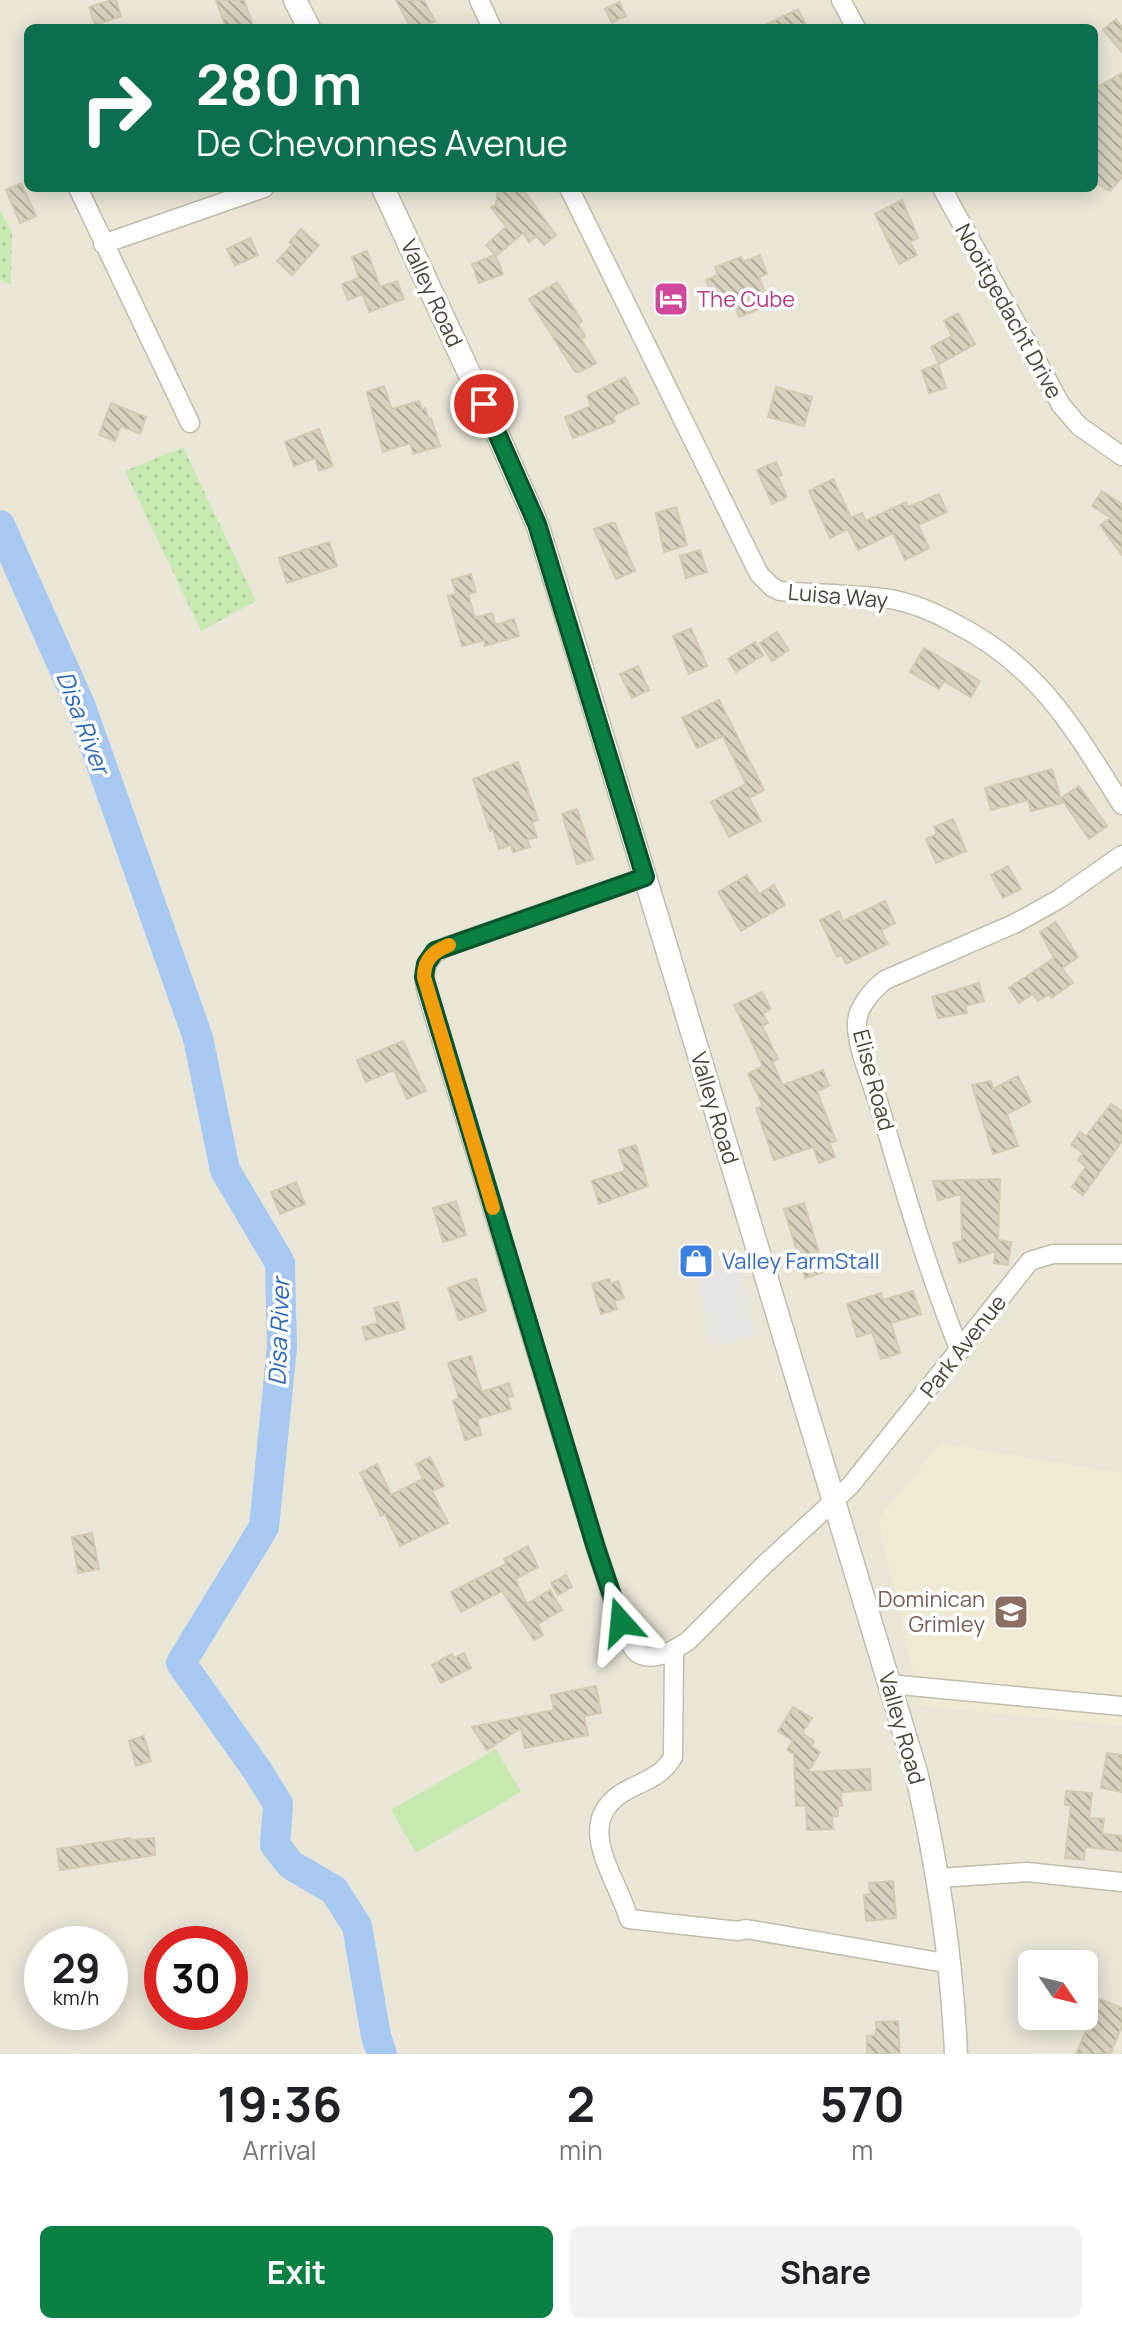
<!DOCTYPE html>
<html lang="en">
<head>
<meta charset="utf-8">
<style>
	:root { --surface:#fff; --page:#f2f2f2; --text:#202124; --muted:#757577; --accent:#0b8043 }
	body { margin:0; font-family:Manrope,sans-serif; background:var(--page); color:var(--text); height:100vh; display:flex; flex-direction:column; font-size:30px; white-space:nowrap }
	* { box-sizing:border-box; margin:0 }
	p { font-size:26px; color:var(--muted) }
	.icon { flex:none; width:44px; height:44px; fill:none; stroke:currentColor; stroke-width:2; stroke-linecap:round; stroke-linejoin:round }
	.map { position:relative; height:2054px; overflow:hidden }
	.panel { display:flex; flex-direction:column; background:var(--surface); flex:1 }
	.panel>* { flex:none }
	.top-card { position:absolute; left:24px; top:24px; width:1074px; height:168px; border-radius:12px; box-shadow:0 4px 20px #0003; background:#0b6e4f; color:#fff; overflow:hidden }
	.needle { width:52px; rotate:125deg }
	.buttons { position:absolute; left:1018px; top:1950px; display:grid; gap:16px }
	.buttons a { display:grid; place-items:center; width:80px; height:80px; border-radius:12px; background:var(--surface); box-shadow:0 4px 20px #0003; font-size:40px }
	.speed { position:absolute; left:24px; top:1926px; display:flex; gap:16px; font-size:40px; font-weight:700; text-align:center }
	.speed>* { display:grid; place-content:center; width:104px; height:104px; border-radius:50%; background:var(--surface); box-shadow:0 4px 20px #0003; line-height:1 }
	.speed small { font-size:20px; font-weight:400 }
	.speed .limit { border:12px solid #d22; background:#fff; color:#111 }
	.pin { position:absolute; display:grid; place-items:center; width:68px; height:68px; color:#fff; margin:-34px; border:4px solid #fff; border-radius:50%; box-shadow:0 2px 8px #0007 }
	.me { position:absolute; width:88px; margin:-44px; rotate:342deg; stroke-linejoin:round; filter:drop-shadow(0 0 6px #0008) }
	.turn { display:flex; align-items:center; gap:28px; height:168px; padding:0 40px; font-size:36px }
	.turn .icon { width:104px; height:104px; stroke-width:2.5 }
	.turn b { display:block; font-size:56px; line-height:68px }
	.eta { display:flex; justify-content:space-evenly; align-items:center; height:136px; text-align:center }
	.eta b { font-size:48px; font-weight:700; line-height:56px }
	.action { display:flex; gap:16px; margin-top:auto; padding:16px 40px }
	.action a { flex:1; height:92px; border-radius:12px; background:var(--accent); color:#fff; font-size:32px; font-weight:700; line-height:92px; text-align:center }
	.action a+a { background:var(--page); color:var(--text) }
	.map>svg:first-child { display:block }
</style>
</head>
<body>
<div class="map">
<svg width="1122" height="2054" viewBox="0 0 1122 2054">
	<defs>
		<pattern id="green-dots" width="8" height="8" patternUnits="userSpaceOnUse" patternTransform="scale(2)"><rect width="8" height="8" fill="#c9e9b3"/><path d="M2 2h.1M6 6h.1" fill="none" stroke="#aec99b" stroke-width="1.8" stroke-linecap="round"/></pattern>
		<pattern id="building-back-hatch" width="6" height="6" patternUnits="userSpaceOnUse" patternTransform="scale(2)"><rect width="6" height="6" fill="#d7d1bf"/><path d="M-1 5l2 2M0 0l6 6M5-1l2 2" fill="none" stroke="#b0ab9c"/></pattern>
	</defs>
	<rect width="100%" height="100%" fill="#f5f3ea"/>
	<path fill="#e9e6d8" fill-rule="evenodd" d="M0,0H1122V2054H0ZM28,28H1094V188H28ZM42,1944H110V2012H42ZM162,1944H230V2012H162ZM1032,1964H1084V2016H1032Z"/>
	<path fill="#eeead4" d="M940,1443L1122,1473V1726L921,1706L878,1519Z"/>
	<path fill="url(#green-dots)" d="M0,210L12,233L11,284L0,280Z
		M183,447L256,601L201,631L125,471Z"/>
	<path fill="#c9e9b3" d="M496,1749L521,1792L416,1853L391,1810Z"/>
	<path fill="#e7e5e1" d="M736,1263L756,1335L713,1346L696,1275Z"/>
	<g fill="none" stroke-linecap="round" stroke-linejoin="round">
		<path stroke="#a6c8f1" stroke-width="30" d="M0,525L81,707L198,1038L225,1170L280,1263L282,1347L264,1527L181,1663L257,1770L278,1804L275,1845L291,1865L334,1890L357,1926L376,2036L382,2054"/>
	</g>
	<path fill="url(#building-back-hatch)" stroke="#d2cab2" stroke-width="2" d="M112,0H116L121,16L95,25L89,7Z
		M216,0H244L254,28H226Z
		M396,0H424L435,21L422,28H411Z
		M619,2L626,16L612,23L605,9Z
		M798,9L805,23L796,28H759Z
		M1116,19L1122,27V52L1103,30Z
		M1122,73V177L1110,191L1094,182V89Z
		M21,183L36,216L20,223L6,190Z
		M498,188H522L556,235L544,245L536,236L529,242L523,233L496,256L503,274L479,283L472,264L495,255L486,245L506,227L491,207L496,205Z
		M902,200L918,238L910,242L917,255L899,264L875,214Z
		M301,229L319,245L292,275L277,261L292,245L289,242Z
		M250,238L258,255L235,266L227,249Z
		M367,251L380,287L397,281L404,299L369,312L363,294L348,300L342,284L359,278L352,257Z
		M760,255L767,274L759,277L770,305L739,317L732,299L726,302L723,293L713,297L706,280L718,275L715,267L741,257L743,262Z
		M557,282L582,321L578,324L585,336L581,339L596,363L580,372H575L529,299Z
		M958,313L975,344L939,364L931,347L952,336L944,321Z
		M938,364L946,388L929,393L922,370Z
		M625,377L639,403L613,416L615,422L573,438L565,417L591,406L587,396Z
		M384,386L392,409L419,401L422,410L425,408L429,419L431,418L440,446L413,454L410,443L383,452L367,392Z
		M776,387L812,397L804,426L768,417Z
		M111,403L146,417L140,434L121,426L115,441L99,435Z
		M319,429L333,466L319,471L315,458L294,466L285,442Z
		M776,462L782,475L778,477L787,497L772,504L757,470Z
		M833,479L851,518L862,513L866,521L906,502L908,507L939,494L947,512L918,525L929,548L905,560L893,533L858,550L848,529L830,538L809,491Z
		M1102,491L1122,504V555L1100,525L1111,518L1092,506Z
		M676,507L687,545L664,552L656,513Z
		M611,523H615L635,571L616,579L594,529Z
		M329,542L337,566L287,583L279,558Z
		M700,550L707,572L686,578L680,556Z
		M471,574L476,592L468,594L475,618L492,613L496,625L514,619L519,636L485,646L484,640L462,646L448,596L456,594L452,580Z
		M691,628L707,666L689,674L673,636Z
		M777,632L789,650L772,661L760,643Z
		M755,642L763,655L736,672L728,659Z
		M924,648L980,681L971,697L944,681L939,689L910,672Z
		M638,666L649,690L632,698L620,674Z
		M719,700L764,790L749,798L761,821L729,837L711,802L746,784L723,736L697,748L682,718Z
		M518,762L538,820L532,822L537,837L527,840L530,847L513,852L511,845L499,849L493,830L490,831L473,779Z
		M1052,769L1062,803L1031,811L1028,800L991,810L985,788Z
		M1079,786L1107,826L1089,839L1061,798Z
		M577,809L593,859L577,864L562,814Z
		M953,819L966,851L936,863L926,839L937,834L934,827Z
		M1008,866L1021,889L1003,898L991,875Z
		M747,875L759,894L774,885L785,905L741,931L718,892Z
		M885,901L895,923L881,930L888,944L846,964L842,955L837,957L820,920L839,911L843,921Z
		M1056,922L1078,957L1062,968L1073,983L1051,998L1049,994L1038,1001L1033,994L1019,1003L1009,988L1054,958L1040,932Z
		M979,983L984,1001L965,1006L967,1013L938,1018L932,997Z
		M762,992L771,1009L763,1013L768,1023L762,1026L778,1059L772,1062L783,1085L823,1070L829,1086L817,1091L836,1141L829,1143L835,1157L819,1163L813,1147L774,1160L756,1108L763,1106L748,1074L763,1066L734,1005Z
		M403,1041L426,1091L407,1099L394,1070L366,1082L357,1060Z
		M1018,1076L1031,1102L1007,1114L1018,1146L993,1154L972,1085L991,1081L993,1089Z
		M1111,1104L1122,1111V1141L1083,1195L1072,1187L1086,1167L1078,1160L1083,1153L1071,1145L1080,1132L1086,1136Z
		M636,1145L648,1186L599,1204L592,1181L625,1171L619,1150Z
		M1000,1179L998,1240L1011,1242L1008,1265L994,1263L996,1251L959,1263L953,1243L962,1241L961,1194L938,1200L933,1181Z
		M296,1182L305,1204L280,1214L271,1192Z
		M456,1201L466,1235L443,1242L433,1208Z
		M804,1203L825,1272L805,1278L784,1209Z
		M702,1246L710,1270L690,1277L681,1253Z
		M476,1278L486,1311L459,1320L448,1288Z
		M609,1279L611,1284L618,1281L624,1298L614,1301L617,1309L601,1314L592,1284Z
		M913,1291L921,1314L891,1323L900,1353L881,1359L872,1332L857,1337L847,1304L881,1293L883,1300Z
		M398,1302L405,1329L366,1340L362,1327L378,1323L374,1308Z
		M471,1356L482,1392L509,1383L513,1396L507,1398L511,1409L477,1419L481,1435L465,1440L453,1401L459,1399L448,1363Z
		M430,1457L444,1486L432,1491L448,1523L400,1546L385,1514L381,1516L360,1473L377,1464L391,1495L423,1479L416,1464Z
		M92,1533L99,1569L78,1573L72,1537Z
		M528,1546L538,1567L515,1579L527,1604L550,1590L562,1610L538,1624L534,1617L543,1635L534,1640L502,1591L461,1612L451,1592L506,1564L504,1559Z
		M566,1575L572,1587L558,1595L551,1583Z
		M464,1653L471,1668L441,1683L432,1665L452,1654L454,1658Z
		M596,1686L601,1713L584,1716L588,1735L525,1748L521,1728L487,1750L472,1727L554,1710L551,1695Z
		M793,1707L812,1718L802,1733L814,1741L811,1746L820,1752L808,1772L870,1769L871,1790L841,1792L842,1806H838V1816L832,1817L833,1829L807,1830L806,1805L796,1806L794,1754L787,1750L793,1741L778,1731Z
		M144,1736L151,1761L136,1766L129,1741Z
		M1107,1753L1122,1755V1792L1101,1788Z
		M1066,1791L1092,1793L1089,1818L1104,1819L1102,1834L1122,1836V1851L1085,1847L1084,1860L1065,1858L1071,1805H1065Z
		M130,1838V1840L154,1838L155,1855L60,1870L57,1849Z
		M893,1881L896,1918L866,1921L864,1895L870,1894L869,1883Z
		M1100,1999L1122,2008V2026L1110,2054H1076Z
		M898,2021L900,2054H867V2036L876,2035V2022Z"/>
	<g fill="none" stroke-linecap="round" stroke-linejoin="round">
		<defs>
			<path id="minor" d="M479,0L492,28
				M841,0L856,28
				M78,188L190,423
				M569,188L759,574L772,587L780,591C816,594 854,594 890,599C913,603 934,612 954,623C1039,666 1073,727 1122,805
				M942,188L1061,405L1079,426L1122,456
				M103,244L264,188
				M645,877L446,947C421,958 422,977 429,1000L596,1548C603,1567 623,1641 636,1652C652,1664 674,1650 688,1641L763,1566L850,1486L1030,1261L1053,1254H1122
				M960,1351C928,1272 904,1189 880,1108C873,1084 857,1050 857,1025C856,1009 872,990 885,980L1016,923L1059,899L1122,855
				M674,1651L673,1757C663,1775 647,1780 629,1789C569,1820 616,1874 629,1919L738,1931L746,1929L951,1964
				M889,1684L1122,1706
				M939,1878L1027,1872L1122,1882"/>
			<path id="tertiary" d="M295,0L309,28
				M383,188L497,433L537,524L563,606L916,1772C938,1867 952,1957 956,2054"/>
		</defs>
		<use href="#minor" stroke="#c1bdac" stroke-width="21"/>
		<use href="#tertiary" stroke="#c1bdac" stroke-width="25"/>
		<use href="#minor" stroke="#fff" stroke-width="18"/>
		<use href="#tertiary" stroke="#fff" stroke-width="22"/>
	</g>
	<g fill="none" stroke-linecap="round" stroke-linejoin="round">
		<defs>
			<path id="route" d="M484,404L537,524L645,877L435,951L426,964L424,977L596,1548L621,1622"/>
		</defs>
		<use href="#route" stroke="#07532c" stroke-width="20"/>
		<use href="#route" stroke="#0b8043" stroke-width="14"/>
		<path stroke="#f59e0b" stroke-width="14" d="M449,945C433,952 424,959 424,977L493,1208"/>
	</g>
	<defs>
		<symbol id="hotel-square" viewBox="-11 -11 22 22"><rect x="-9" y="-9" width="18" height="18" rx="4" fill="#d1479c" stroke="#fff"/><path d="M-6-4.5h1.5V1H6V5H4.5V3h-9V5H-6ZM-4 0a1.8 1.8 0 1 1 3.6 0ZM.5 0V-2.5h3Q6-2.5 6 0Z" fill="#fff"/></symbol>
		<symbol id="shop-square" viewBox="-11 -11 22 22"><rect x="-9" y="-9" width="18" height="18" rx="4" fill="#3f7fe0" stroke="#fff"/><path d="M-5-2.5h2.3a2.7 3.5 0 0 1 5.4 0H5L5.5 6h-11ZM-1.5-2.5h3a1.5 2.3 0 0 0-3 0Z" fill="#fff"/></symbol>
		<symbol id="school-square" viewBox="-11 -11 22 22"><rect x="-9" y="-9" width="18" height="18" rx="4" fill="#8d6e63" stroke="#fff"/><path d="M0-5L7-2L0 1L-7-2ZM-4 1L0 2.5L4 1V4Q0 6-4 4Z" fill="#fff"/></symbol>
	</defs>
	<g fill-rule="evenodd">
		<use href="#hotel-square" x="651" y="279" width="40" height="40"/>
		<use href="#shop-square" x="676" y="1241" width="40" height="40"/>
		<use href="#school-square" x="991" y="1592" width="40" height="40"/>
	</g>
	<g text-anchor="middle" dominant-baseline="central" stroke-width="7" stroke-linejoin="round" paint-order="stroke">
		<g font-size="22" fill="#494538" stroke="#fff">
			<text transform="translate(432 293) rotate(65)">Valley Road</text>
			<text transform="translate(1009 311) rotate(61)">Nooitgedacht Drive</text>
			<text transform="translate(838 596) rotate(5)">Luisa Way</text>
			<text transform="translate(874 1080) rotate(75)">Elise Road</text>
			<text transform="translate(715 1108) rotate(73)">Valley Road</text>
			<text transform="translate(963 1346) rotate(-52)">Park Avenue</text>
			<text transform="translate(902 1728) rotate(74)">Valley Road</text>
		</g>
		<g font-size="22" fill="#b23c85" stroke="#fff" text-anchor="start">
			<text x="697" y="299">The Cube</text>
		</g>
		<g font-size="22" fill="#366cbe" stroke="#fff" text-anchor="start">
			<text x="722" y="1261">Valley FarmStall</text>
		</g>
		<g font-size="22" fill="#785e54" stroke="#fff" text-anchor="end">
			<text x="985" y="1599">Dominican<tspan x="985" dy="25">Grimley</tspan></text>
		</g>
		<g font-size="24" font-style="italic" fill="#2f6ab7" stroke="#fff">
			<text transform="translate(84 722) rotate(69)">Disa River</text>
			<text transform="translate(278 1332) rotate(-88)">Disa River</text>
		</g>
	</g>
</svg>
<div class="buttons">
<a><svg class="needle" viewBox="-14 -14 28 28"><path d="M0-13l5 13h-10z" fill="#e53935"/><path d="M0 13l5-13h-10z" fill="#757577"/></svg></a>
</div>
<div class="speed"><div>29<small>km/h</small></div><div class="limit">30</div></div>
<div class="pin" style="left:484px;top:404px;background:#d93025"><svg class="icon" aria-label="arrive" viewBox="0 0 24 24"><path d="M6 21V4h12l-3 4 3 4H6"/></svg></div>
<svg class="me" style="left:621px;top:1622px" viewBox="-20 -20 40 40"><path d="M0-17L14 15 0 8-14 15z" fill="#0b8043" stroke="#fff" stroke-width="4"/></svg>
<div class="top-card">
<div class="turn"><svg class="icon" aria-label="right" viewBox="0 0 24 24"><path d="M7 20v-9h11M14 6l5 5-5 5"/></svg><div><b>280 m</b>De Chevonnes Avenue</div></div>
</div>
</div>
<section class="panel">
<div class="eta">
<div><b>19:36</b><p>Arrival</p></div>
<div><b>2</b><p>min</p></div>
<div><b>570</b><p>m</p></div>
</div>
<div class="action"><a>Exit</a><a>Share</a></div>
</section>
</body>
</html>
